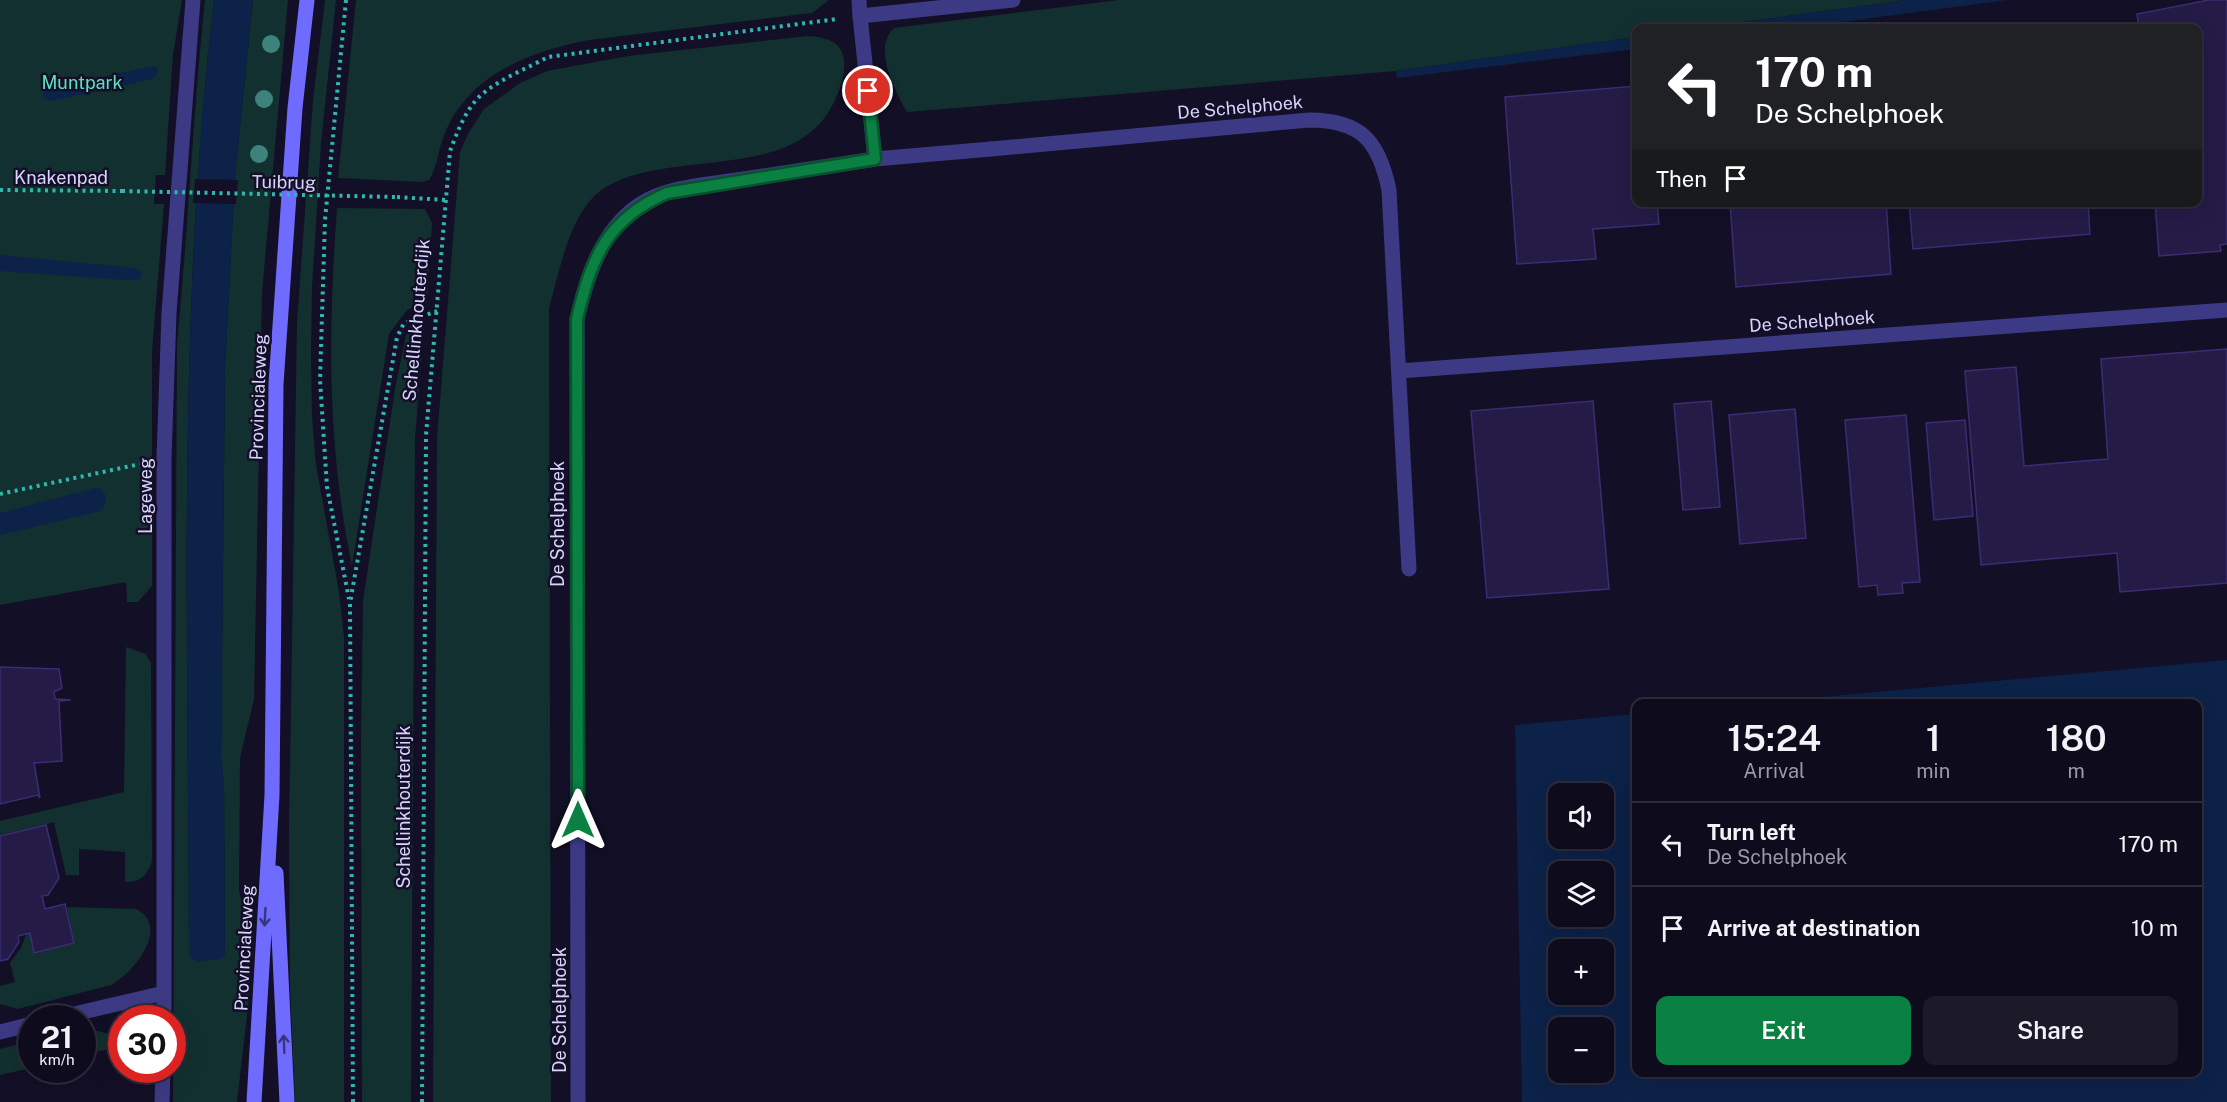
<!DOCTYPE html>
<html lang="en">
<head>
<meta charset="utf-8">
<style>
	:root { --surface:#0e0b1c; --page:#1c1929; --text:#f1f3f6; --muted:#9b9ba3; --line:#2e2b3b; --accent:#0b8043 }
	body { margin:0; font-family:"Public Sans",sans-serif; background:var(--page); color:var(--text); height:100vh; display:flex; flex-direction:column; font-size:22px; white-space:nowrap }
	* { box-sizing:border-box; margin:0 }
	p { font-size:20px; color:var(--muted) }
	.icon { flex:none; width:33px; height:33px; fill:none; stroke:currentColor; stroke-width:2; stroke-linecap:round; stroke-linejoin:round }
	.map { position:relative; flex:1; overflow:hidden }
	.details { position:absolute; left:1632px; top:699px; width:570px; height:378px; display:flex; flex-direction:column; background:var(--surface); border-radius:12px; box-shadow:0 6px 24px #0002,0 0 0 2px var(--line) }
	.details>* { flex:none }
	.banner { position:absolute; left:1632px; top:24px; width:570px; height:183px; border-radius:12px; box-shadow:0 6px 24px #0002,0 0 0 2px var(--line); background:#202124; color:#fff; overflow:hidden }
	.buttons { position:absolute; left:1548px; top:783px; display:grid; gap:12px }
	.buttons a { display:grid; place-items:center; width:66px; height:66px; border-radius:12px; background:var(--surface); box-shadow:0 6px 24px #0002,0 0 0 2px var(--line); font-size:30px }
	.speed { position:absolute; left:18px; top:1005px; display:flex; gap:12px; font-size:30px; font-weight:700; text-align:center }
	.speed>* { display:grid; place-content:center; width:78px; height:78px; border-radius:50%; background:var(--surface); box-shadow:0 6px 24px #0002,0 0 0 2px var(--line); line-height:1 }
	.speed small { font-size:15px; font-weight:400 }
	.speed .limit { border:9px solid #d22; background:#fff; color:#111 }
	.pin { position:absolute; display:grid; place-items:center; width:51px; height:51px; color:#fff; margin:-26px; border:3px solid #fff; border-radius:50%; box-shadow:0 2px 6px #0007 }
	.me { position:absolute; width:66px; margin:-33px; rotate:0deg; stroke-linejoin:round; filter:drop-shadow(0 0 4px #0008) }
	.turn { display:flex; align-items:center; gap:21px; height:126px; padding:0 24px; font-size:27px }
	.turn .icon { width:78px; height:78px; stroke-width:2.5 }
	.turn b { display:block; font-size:42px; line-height:51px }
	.then { display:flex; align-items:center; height:57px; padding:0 24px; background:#0003; gap:12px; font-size:22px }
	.eta { display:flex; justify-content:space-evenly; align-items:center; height:102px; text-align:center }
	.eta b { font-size:36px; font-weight:600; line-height:42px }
	.button { display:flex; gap:12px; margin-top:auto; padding:12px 24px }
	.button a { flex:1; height:69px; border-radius:12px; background:var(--accent); color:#fff; font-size:24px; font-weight:600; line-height:69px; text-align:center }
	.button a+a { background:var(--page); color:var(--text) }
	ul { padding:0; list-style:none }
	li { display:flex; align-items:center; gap:18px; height:84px; padding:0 24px; border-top:2px solid var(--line) }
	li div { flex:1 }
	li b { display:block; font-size:22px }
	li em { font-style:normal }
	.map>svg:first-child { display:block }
</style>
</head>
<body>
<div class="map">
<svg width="2227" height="1102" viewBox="0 0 2227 1102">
	<rect width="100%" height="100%" fill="#130f26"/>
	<path fill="#12302f" d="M0,0H182L173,55L165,175H156L154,204H164L152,352V586L138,602H127L126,582L0,605Z
		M205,0H214C177,312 188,629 189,943L225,955L224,784L221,760L225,369L235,176L253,0H288L262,293L254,699L240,758L239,891L251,942L249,998L237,1102H173L177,344C188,230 193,115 205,0Z
		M325,0H336L321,144L312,287L311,355L312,417L316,465L339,592L344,637V1102H295L290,986L289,831L297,322L313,100Z
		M356,0H829L812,13L802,14L589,40C531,51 469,74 445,133C438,149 438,165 429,180L422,182L338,178Z
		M1119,0H1907L1697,28H1636V37L1396,71L907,112C895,91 872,48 894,28Z
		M808,36C826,37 843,42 844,61C845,77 840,90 833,104C794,183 672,148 606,187C570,208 560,271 549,308L551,1102H433L437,438L460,152L468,134L484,109L520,83L547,71L628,56Z
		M337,208L425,209L432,223L427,302L407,310L389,334L352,566C327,446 328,332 337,208Z
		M417,322L424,326L415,439L411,1102H362L361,743L363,601L395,389L407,330L411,324Z
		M126,647L146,654L151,663L152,861C147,876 141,882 125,882V852L79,849V875H66L54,822L0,835V821L124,792Z
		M67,907L136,909C171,926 134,973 111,985L18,1009L0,1004V986L15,982L10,963L21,948L26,934H30L35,954L74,943Z
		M83,1030C97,1030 109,1032 121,1041V1046L83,1055Z
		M31,1041V1068L0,1075V1049Z"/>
	<path fill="#0c2248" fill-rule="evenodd" d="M214,0H253L235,176L225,369L221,760L224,784L225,955L220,959L197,962L189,956V943C188,629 177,312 214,0Z
		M1907,0H2007L1798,28H1697Z
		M1636,37V49L1397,78L1396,71Z
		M154,66L157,67L158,72L153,79L51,101L43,98L44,91L47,88Z
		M0,255L136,268L142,272L140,279L124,280L0,271Z
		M99,487L106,496L104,508L101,511L0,535V513Z
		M2227,660V1102H1522L1515,725L1636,714V1072H2198V704L1756,703ZM1558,794H1604V838H1558ZM1558,872H1604V916H1558ZM1558,950H1604V994H1558ZM1558,1028H1604V1072H1558Z"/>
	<path fill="#130f26" d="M195,179L238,180L236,204L193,203Z"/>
	<path fill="#241b47" stroke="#3b2d73" stroke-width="1.5" d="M2209,0H2227V244L2220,245L2221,251L2159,256L2155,202H2198V28H2139L2137,14Z
		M1636,86V202H1657L1659,224L1593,229L1596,259L1517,264L1505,97Z
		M1730,202H1886L1891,274L1736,287Z
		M1909,202H2088L2090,234L1913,249Z
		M2227,349V583L2120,592L2117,553L1981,565L1965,371L2016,367L2024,466L2108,459L2101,359Z
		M1593,401L1609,589L1487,598L1471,411Z
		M1711,401L1720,507L1683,510L1674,404Z
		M1795,409L1806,538L1740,544L1729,415Z
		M1906,415L1920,582L1902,583L1903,593L1878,595L1877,585L1859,587L1845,420Z
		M1965,420L1973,516L1934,520L1926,423Z
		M0,667L59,669L62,688L54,692L55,699L71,700L59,701L62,761L34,763L40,798L38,795L0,804Z
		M46,825L59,878L48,895L42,896L45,909L65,904L74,943L34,953L30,933L18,936L19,942L8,959L0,961V836Z"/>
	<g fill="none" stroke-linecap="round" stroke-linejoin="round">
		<path stroke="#2fb8b0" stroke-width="4" stroke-dasharray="3 4.5" stroke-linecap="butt" d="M346,0L325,220L320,380L327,487L349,599
			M0,190L122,191
			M397,197L445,200
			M0,494L140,464
			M353,1102L350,603L397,337L404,323L437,311
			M422,1102L426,435L450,151C457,133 465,111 479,97C497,80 526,69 548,57L837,19"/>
		<path stroke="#3d3a85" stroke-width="15" d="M991,149L1309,120C1361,120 1379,141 1389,190L1409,569
			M1399,371L2227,310"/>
		<path stroke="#3d3a85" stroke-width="15" d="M875,159L991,149
			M57,1018L164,993
			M164,1018V458L169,313L193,0
			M0,1032L32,1024
			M162,1102L163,1070
			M578,1102L577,319C587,277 601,231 639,205C667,186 711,184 744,179C788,172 831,166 875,159L860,16"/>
		<path stroke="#3d3a85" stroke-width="15" d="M859,0L860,16L1013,0"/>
		<path stroke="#6f6bff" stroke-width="15" d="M276,873L287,1102
			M254,1102L272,795L276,384L295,108L307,0"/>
		<path stroke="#2fb8b0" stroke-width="4" stroke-dasharray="3 4.5" stroke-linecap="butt" d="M122,191L397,197"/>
	</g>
	<g fill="#3d827b">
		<circle cx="271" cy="44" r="9"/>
		<circle cx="264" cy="99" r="9"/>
		<circle cx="259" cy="154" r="9"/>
	</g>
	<defs><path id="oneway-shaft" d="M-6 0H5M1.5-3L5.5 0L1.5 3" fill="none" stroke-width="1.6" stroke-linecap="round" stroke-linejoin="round" transform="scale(1.5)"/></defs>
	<g stroke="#38347d">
		<use href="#oneway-shaft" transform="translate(265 917) rotate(93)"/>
		<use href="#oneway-shaft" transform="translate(284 1044) rotate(-92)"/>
	</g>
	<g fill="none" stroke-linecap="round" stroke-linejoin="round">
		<defs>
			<path id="route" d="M578,820L577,319C591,258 607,219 667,193L875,159L868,91"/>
		</defs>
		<use href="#route" stroke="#07532c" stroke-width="15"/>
		<use href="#route" stroke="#0b8043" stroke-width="10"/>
	</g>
	<g text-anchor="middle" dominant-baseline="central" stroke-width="5" stroke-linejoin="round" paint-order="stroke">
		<g font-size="18" fill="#5fe0c0" stroke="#130f26">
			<text x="82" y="82">Muntpark</text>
		</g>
		<g font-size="18" fill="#d9d4ff" stroke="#130f26">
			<text transform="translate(1240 107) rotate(-5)">De Schelphoek</text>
			<text x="61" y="177">Knakenpad</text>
			<text transform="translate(284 182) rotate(1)">Tuibrug</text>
			<text transform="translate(416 320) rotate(-85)">Schellinkhouterdijk</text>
			<text transform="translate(1812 321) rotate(-4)">De Schelphoek</text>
			<text transform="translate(258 397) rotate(-88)">Provincialeweg</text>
			<text transform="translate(145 496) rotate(-90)">Lageweg</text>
			<text transform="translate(557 524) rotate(-90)">De Schelphoek</text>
			<text transform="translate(403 807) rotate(-90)">Schellinkhouterdijk</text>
			<text transform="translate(244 948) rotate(-87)">Provincialeweg</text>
			<text transform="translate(559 1010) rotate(-90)">De Schelphoek</text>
		</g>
	</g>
</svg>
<div class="buttons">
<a><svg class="icon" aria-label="sound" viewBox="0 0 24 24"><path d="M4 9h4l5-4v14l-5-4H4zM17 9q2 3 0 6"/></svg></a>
<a><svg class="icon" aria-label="layers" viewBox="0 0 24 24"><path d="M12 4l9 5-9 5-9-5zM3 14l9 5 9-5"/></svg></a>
<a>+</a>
<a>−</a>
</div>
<div class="speed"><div>21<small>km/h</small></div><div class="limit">30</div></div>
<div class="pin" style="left:868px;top:91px;background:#d93025"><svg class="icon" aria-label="arrive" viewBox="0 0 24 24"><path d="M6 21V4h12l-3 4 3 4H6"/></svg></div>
<svg class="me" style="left:578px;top:820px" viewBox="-20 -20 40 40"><path d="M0-17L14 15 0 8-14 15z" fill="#0b8043" stroke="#fff" stroke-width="4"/></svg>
<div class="banner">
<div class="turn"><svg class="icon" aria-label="left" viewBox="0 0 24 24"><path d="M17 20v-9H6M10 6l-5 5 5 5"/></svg><div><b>170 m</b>De Schelphoek</div></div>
<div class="then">Then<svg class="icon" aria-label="arrive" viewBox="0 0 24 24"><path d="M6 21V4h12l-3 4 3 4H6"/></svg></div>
</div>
<section class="details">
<div class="eta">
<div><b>15:24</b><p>Arrival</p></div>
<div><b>1</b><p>min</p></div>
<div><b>180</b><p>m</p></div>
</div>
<ul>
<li><svg class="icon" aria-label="left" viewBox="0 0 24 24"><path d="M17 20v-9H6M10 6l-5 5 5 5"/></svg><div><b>Turn left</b><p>De Schelphoek</p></div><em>170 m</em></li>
<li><svg class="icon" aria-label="arrive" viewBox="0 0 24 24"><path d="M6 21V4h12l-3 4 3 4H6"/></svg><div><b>Arrive at destination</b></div><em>10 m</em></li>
</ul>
<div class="button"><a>Exit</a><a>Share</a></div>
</section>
</div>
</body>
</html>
